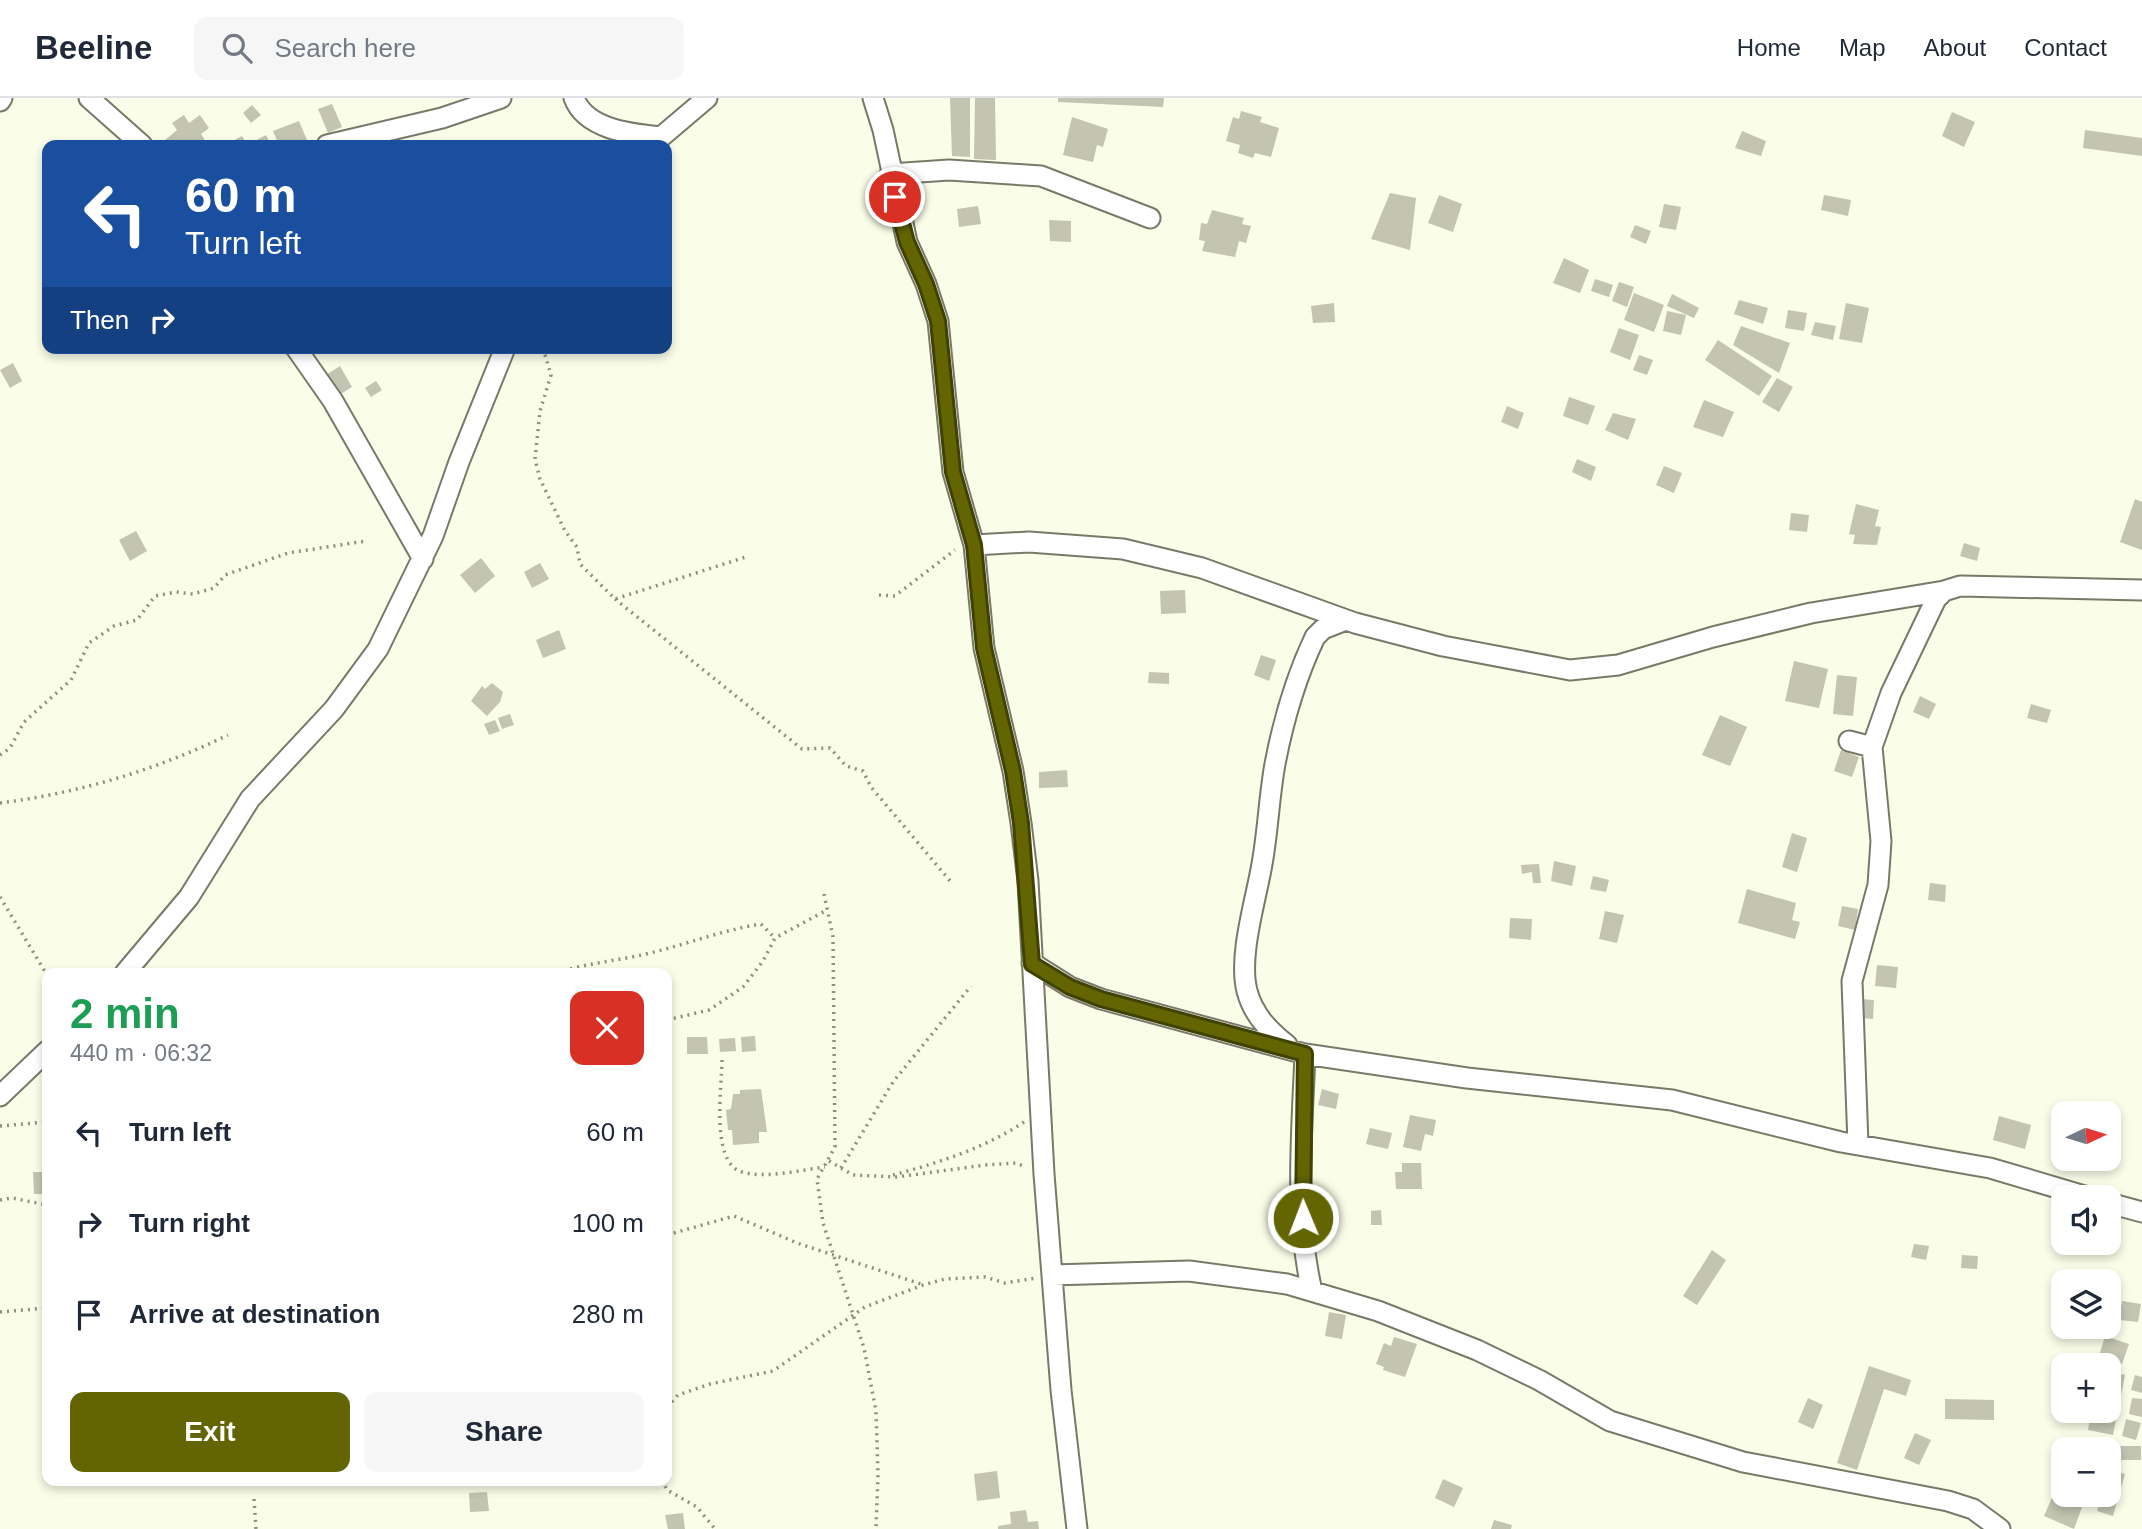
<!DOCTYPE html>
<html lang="en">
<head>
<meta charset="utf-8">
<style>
	:root { --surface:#fff; --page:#f6f6f7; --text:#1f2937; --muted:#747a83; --line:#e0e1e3; --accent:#626501 }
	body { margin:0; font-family:Helvetica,sans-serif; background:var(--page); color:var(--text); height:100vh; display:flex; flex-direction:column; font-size:26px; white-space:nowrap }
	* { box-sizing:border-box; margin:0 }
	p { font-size:23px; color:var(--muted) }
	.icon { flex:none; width:38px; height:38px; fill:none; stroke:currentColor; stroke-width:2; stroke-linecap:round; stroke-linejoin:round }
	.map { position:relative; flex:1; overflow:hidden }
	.drawer { position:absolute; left:42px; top:870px; width:630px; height:518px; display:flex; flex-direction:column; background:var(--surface); border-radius:14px; box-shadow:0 4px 10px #0003 }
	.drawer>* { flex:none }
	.top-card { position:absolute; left:42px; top:42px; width:630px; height:214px; border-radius:14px; box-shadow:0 4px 10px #0003; background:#1a4fa0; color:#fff; overflow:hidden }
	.needle { width:46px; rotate:86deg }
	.tools { position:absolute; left:2051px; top:1003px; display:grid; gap:14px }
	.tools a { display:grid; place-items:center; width:70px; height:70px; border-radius:14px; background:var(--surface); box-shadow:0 4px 10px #0003; font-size:35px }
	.pin { position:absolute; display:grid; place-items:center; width:60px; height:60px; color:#fff; margin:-30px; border:4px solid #fff; border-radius:50%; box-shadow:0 2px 7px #0007 }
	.me { position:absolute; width:77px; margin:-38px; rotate:359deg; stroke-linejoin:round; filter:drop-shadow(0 0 5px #0008) }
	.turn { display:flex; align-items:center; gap:24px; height:147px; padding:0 28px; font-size:32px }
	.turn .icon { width:91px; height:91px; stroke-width:2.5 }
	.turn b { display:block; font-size:49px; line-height:60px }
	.then { display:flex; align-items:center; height:66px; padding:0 28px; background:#0003; gap:14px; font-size:26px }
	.round { display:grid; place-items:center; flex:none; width:74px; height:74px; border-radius:14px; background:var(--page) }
	.head { display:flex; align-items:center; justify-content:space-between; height:119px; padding:0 28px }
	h1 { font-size:42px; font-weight:700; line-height:52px; color:#1e9e55 }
	.action { display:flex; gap:14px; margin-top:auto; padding:14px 28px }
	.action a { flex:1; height:80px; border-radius:14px; background:var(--accent); color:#fff; font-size:28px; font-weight:700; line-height:80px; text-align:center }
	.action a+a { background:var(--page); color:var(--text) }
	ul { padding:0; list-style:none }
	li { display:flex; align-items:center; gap:21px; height:91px; padding:0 28px }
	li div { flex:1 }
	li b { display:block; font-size:26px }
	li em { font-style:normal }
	header { display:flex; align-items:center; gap:42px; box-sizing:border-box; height:98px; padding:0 35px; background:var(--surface); border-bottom:2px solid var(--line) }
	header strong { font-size:33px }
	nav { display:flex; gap:38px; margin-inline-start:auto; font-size:24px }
	.search { width:490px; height:63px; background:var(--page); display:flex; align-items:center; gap:18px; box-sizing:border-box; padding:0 24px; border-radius:14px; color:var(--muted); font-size:26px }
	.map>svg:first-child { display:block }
</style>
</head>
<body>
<header>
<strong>Beeline</strong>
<div class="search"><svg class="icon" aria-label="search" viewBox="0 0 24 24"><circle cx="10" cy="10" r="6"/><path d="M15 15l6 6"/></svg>Search here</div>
<nav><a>Home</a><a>Map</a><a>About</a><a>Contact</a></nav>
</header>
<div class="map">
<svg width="2142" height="1431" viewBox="0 0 2142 1431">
	<rect width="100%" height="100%" fill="#fafde8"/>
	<path fill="#c3c5b2" d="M950,0H970V59L952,58Z
		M975,0H995L996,62L974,61Z
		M1058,0H1164L1163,9L1058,4Z
		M332,6L342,29L328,35L318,11Z
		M252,7L261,17L251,25L243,15Z
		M1241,13L1262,19L1260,24L1279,30L1271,59L1255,55L1253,60L1238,55L1240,47L1226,43L1233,19L1239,21Z
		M1952,14L1975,24L1964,49L1942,38Z
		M184,17L189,25L200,17L209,30L201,36L208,47H167L164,43L177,32L172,25Z
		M1072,19L1108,31L1103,49L1097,47L1093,64L1063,57Z
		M299,23L307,42L293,47H279L273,33Z
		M2085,32L2142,40V58L2083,50Z
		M1742,33L1766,43L1761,58L1735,50Z
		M266,37L271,47H225L242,38L247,47Z
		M1390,95L1416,100L1410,152L1371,141Z
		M1439,97L1462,106L1453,134L1428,125Z
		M1824,97L1851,102L1848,118L1821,112Z
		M1664,106L1681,109L1676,132L1659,129Z
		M978,108L981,126L959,129L957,111Z
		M1212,112L1244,120L1242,126L1251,128L1246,145L1239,143L1235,159L1202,153L1205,143L1199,142L1201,125L1207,126Z
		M1049,122L1071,123V144L1050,143Z
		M1635,127L1651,133L1646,146L1630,139Z
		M1564,160L1589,172L1580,195L1553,185Z
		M1595,181L1613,187L1609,199L1591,193Z
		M1619,184L1634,189L1627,209L1612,203Z
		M1634,195L1664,207L1654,234L1624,222Z
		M1672,196L1699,210L1694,220L1667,208Z
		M1739,202L1768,210L1763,226L1734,216Z
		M1334,205L1335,224L1313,225L1311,208Z
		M1846,205L1869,210L1862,245L1839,241Z
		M1788,212L1807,215L1804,233L1785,230Z
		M1667,213L1686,217L1681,237L1663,233Z
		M1815,224L1836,228L1833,242L1811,237Z
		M1741,228L1790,245L1779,275L1733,247Z
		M1619,230L1639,237L1630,262L1610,254Z
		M1718,242L1772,278L1759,298L1705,262Z
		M1639,257L1653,262L1647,277L1633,272Z
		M13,265L22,283L10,290L0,272Z
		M340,268L352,289L336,299L324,278Z
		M1777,280L1793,289L1779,314L1762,304Z
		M376,283L382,292L371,299L365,290Z
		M1569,299L1595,308L1588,327L1563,318Z
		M1704,302L1734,314L1723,339L1693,329Z
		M1507,308L1524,315L1518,331L1501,324Z
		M1613,315L1636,321L1628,342L1605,332Z
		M1577,361L1596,369L1591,383L1572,374Z
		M1664,368L1682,375L1674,395L1656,387Z
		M2135,401L2142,404V452L2120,444Z
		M1856,406L1879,412L1875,428L1881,429L1877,447L1853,446L1855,437L1849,436Z
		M1791,415L1809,417L1807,434L1789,432Z
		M136,433L147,453L130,463L119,442Z
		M1964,445L1980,450L1977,463L1960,458Z
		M481,460L495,478L475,495L460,477Z
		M540,465L549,481L532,490L524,474Z
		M1185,492L1186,515L1161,516L1160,493Z
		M559,532L566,551L543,560L536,542Z
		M1261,557L1276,562L1269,583L1254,577Z
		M1794,563L1828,571L1819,610L1785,603Z
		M1149,574L1169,575V586L1148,585Z
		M1837,577L1857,579L1853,618L1833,616Z
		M492,585L503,594L500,604L487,618L471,603L482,588L485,591Z
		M1920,598L1936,606L1929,621L1913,614Z
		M2031,606L2051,612L2047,625L2027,620Z
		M510,616L514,627L502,631L498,620Z
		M1720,617L1747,629L1730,668L1702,657Z
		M495,622L500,633L489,637L484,626Z
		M1841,652L1859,659L1852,679L1834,673Z
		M1067,672L1068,689L1039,690V674Z
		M1792,735L1807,740L1797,774L1782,769Z
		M1554,763L1576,768L1572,788L1551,783Z
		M1539,766L1541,785H1533L1532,774L1522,776L1521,767Z
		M1593,778L1609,782L1606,794L1590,791Z
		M1930,785L1946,787L1945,804L1928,802Z
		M1747,791L1796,805L1792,822L1800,824L1795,841L1738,825Z
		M1842,808L1858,811L1855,832L1838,828Z
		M1605,813L1624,817L1617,845L1599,841Z
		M1510,820L1532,821L1531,842L1509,840Z
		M1877,867L1898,869L1896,890L1875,888Z
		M1860,901L1874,902L1873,921L1858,920Z
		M755,938L756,953L742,954L741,939Z
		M687,939H707L708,956H687Z
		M735,940L736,953L720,954L719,941Z
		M761,991L767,1034H759V1045L733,1047L732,1032H728L726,1012L731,1011L733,996H740V992Z
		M1322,991L1339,996L1336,1011L1318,1007Z
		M1410,1017L1436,1022L1433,1038L1425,1036L1421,1053L1403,1049Z
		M1999,1018L2031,1027L2025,1051L1993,1042Z
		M1370,1030L1392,1035L1388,1051L1366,1046Z
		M1402,1065H1421L1422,1091H1396L1395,1074H1402Z
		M33,1074H47V1096H34Z
		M1381,1112L1382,1127H1371V1113Z
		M1914,1146L1929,1148L1926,1162L1911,1159Z
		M1712,1152L1726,1162L1697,1207L1683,1198Z
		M1962,1157L1978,1158L1977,1171L1961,1170Z
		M2109,1201L2120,1204L2116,1218L2109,1216Z
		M2122,1203L2141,1206L2138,1224L2119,1222Z
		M1329,1214L1346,1217L1342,1241L1325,1238Z
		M2105,1238L2129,1246L2122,1266L2099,1258Z
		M1394,1239L1417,1246L1405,1279L1383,1272L1384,1269L1376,1266L1384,1245L1391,1248Z
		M1869,1268L1911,1282L1906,1298L1884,1291L1857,1372L1837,1365Z
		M2109,1273L2125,1277L2113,1337L2088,1332L2091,1312H2109Z
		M2135,1277L2142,1279V1295L2131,1292Z
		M1808,1300L1823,1307L1813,1331L1798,1324Z
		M2132,1300L2142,1301V1319L2129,1316Z
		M1945,1301L1994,1302V1322L1945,1321Z
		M2126,1321L2141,1325L2136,1342L2122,1338Z
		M1915,1335L1931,1342L1919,1367L1904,1360Z
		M2120,1348H2141V1362H2120Z
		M2109,1371L2125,1376L2113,1418L2097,1413L2102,1396H2109Z
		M997,1373L1000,1400L977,1403L974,1376Z
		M1443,1381L1463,1390L1454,1409L1435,1400Z
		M2057,1388L2063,1391V1396H2071L2084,1404L2074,1431L2044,1418Z
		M487,1394L489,1413L470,1414L469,1395Z
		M1026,1412L1028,1424L1038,1423L1039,1431H998V1428L1011,1426L1010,1414Z
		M683,1415L685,1431H668L665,1417Z
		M1494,1422L1512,1427L1511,1431H1491Z"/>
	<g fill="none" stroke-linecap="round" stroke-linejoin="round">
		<defs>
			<path id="minor" d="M89,0L142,47
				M574,0C586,32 632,36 661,39
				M873,0L883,32L907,144L926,186L938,223L953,374L974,447L984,550L1013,673L1021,725L1028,783L1044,1076L1061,1292L1077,1431
				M0,3L2,0
				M327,47L442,20L501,0
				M656,47L661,39L707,0
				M890,76L949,72L1041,78L1150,120
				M296,250L333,303L423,461
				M974,447L1029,444L1123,451L1202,470L1355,525L1443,548L1570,572L1618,567L1713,539L1811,515L1944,493
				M1849,643L1872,649
				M1032,865L1070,889L1101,901L1305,956L1467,980L1672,1002L1841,1044L1990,1070L2088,1099
				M125,875L189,799L250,701L334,611L378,551L433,438L459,364L505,250
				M1287,947C1268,932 1253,916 1247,893C1238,858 1256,802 1262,766C1268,733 1269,699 1275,666C1283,624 1297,577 1315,539L1323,531L1346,522
				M1305,956C1302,1033 1294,1117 1312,1193
				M0,998L47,953
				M1858,1046L1852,883L1878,787L1881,743L1872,649L1891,595L1936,501L1944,493L1960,488L2142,492
				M2109,1105L2142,1114
				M1052,1177L1189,1173L1287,1186L1378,1213L1477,1252L1539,1282L1610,1323L1743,1364L1948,1403L1973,1411L2000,1431"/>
		</defs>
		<use href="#minor" stroke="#787968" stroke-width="23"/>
		<path stroke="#8d8f81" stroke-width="3.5" stroke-dasharray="2 5" stroke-linecap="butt" d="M543,250L551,277L540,313L535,361L540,381L565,433L577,449L580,466L615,501L749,458
			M879,497L895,498L955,452
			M615,501L802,651L830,650L846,668L863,673L871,689L951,784
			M0,657L10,650L24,624L71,582L89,545L114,528L137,522L155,498L176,494L193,496L214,490L225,477L288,455L366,443
			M0,705C79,695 156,672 228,637
			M824,796L833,839L835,1049L817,1081L823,1125L864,1250L876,1313L878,1376L876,1431
			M0,799L47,877
			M557,875C586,865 616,863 646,856C685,847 722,832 761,826L775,840
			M667,922L709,912L743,889L763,863L775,840L827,812
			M722,962C722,988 710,1065 742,1074C766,1081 800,1072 825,1069
			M0,1028L47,1024
			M829,1063L853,1077L897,1079L985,1067L1016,1065L1026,1069
			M841,1070L893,984L971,888
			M893,1077C938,1065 985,1050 1024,1024
			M0,1102L12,1100L47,1107
			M667,1137L734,1118L797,1145L921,1186
			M0,1214L47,1210
			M667,1309L678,1297L710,1286L773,1273L865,1209L923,1187L945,1181L985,1179L1005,1185L1036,1180
			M662,1382L667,1392L697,1409L715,1431
			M254,1401L256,1431"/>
		<use href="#minor" stroke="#fff" stroke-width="19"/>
	</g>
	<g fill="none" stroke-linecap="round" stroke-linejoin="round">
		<defs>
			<path id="route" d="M895,99L907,144L926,186L938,223L953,374L974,447L984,550L1013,673L1021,725L1032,866L1070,889L1101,901L1305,956L1303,1120"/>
		</defs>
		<use href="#route" stroke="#404201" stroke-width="18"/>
		<use href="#route" stroke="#626501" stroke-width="12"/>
	</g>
</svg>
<div class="tools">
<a><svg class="needle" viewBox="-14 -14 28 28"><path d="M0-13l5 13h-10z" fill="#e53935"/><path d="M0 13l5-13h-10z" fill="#747a83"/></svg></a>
<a><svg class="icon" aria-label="sound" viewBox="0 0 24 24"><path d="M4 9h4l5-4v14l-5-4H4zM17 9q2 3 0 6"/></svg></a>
<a><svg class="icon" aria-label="layers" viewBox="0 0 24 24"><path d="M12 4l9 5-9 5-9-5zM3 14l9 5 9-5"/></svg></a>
<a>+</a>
<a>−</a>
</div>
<div class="pin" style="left:895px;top:99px;background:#d93025"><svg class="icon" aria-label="arrive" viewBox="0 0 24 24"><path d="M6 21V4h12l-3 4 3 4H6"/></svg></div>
<svg class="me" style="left:1303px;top:1120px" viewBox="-20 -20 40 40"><circle r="17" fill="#626501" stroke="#fff" stroke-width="3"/><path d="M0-11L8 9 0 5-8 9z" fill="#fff"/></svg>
<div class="top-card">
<div class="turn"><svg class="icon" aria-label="left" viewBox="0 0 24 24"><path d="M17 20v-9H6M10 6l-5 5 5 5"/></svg><div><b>60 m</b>Turn left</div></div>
<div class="then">Then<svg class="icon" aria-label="right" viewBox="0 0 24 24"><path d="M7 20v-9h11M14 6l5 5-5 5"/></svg></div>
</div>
<section class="drawer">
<div class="head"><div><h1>2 min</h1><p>440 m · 06:32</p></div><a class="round" style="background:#d93025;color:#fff"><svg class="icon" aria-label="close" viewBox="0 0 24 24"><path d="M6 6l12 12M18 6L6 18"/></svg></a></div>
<ul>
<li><svg class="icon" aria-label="left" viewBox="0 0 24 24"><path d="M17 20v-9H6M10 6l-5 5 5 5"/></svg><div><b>Turn left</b></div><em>60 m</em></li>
<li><svg class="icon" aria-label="right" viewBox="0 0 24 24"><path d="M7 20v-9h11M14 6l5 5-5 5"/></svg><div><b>Turn right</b></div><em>100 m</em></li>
<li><svg class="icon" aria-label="arrive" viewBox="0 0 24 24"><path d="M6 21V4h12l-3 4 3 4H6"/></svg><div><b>Arrive at destination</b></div><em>280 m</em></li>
</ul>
<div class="action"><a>Exit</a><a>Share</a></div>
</section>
</div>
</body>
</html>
